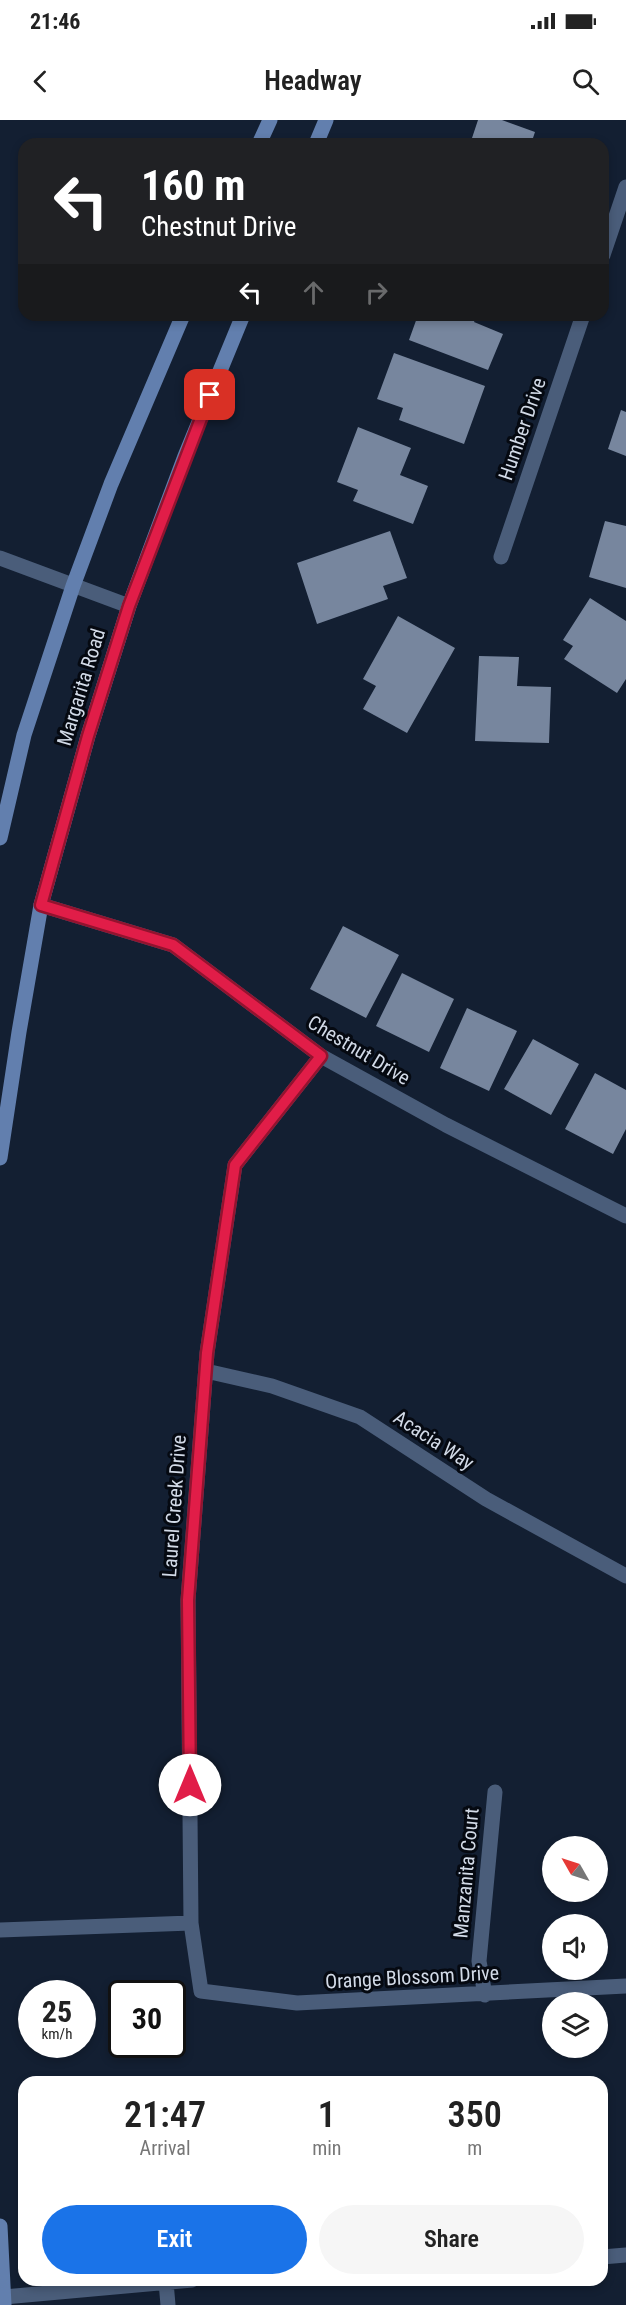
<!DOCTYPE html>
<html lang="en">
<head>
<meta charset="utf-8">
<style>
	:root { --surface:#fff; --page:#f6f6f6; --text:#222; --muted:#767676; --accent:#1a73e8 }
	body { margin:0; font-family:"Roboto Condensed",sans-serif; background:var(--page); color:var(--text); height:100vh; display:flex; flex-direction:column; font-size:22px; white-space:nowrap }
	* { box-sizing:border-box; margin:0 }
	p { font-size:20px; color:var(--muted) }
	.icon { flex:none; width:33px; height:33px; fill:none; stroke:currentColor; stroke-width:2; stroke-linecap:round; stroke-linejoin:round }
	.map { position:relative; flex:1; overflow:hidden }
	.panel { position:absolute; left:18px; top:1956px; width:590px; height:210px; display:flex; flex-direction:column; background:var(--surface); border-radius:18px; box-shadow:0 3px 9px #0003 }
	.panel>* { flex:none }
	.hud { position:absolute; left:18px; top:18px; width:591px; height:183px; border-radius:18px; box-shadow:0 3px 9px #0003; background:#202124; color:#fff; overflow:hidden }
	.needle { width:39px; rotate:309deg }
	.fabs { position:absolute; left:542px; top:1716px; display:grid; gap:12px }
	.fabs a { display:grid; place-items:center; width:66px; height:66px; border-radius:50%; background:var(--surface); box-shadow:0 3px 9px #0003; font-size:30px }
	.speed { position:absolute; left:18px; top:1860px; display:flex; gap:12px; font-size:30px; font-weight:700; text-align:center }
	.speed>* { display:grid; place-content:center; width:78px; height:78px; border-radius:50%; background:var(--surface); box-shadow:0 3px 9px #0003; line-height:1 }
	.speed small { font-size:15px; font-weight:400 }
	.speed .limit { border:3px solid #111; border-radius:9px; background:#fff; color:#111 }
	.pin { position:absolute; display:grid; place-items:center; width:51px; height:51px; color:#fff; margin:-26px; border-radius:12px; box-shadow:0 3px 9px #0006 }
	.me { position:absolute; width:66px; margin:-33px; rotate:0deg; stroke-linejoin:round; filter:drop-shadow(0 0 4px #0008) }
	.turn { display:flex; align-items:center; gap:21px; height:126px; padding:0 24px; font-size:27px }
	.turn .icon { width:78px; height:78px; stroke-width:2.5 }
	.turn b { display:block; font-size:42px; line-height:51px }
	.lanes { display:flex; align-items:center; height:57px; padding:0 24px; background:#0003; justify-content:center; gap:30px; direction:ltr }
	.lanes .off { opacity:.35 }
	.eta { display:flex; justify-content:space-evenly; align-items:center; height:102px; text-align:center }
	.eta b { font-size:36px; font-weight:600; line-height:42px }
	.primary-button { display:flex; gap:12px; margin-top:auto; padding:12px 24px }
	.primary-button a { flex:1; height:69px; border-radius:36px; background:var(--accent); color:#fff; font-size:24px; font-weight:600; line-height:69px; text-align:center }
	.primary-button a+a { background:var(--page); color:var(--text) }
	.status { display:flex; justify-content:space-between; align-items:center; height:42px; padding:0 30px; background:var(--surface); direction:ltr }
	.status svg { height:16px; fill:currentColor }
	header { display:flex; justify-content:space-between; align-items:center; height:78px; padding:0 24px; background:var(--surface); font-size:27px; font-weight:600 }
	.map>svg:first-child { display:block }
</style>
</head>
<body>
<div class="status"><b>21:46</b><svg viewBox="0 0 49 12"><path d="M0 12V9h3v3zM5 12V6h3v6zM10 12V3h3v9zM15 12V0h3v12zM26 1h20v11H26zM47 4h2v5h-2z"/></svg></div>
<header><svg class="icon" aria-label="back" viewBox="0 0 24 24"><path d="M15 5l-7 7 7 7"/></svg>Headway<svg class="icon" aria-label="search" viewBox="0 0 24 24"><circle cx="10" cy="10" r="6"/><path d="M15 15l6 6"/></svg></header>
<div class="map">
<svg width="626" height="2185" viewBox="0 0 626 2185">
	<rect width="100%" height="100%" fill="#131f32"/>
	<path fill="#77869e" d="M478,0H502L535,12L531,24H470Z
		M418,195H477L474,202L503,214L488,250L409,220Z
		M394,233L485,266L464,324L399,300L403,288L377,279Z
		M621,290L626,292V336L608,329Z
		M358,307L411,328L400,355L428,366L413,404L353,381L358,370L337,362Z
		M605,401L626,406V468L589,457Z
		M390,411L407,458L383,466L388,479L317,504L297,443Z
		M590,478L626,501V559L617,573L564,539L573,526L563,520Z
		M398,496L455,528L407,613L363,589L376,566L363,559Z
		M479,536L519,537L517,566L551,567L549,623L475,621Z
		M343,806L399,835L366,898L310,869Z
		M402,853L454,879L429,932L376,906Z
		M467,888L517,911L489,971L440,948Z
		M533,919L579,944L551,995L504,969Z
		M595,953L626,970V1009L613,1034L565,1009Z"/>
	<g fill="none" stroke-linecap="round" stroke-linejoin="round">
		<path stroke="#4a5d7a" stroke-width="15" d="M603,135L626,67
			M501,437L583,195
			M0,438L129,486
			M41,785L173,825L321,936L446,1005L626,1096
			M321,936L235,1045L207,1233L188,1480L191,1803L201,1871L297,1883L626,1866
			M206,1251L272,1266L360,1297L486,1379L626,1456
			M0,1810L191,1803
			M485,1875L479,1841L495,1672
			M602,2137L626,2135
			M166,2162L168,2185
			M4,2177L192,2160"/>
		<path stroke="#627fae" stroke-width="15" d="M259,24L270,0
			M316,24L326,0
			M0,718L24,615L73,466L111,364L183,195
			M0,1038L19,912L41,785L88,616L129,486L185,336L243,195
			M0,2106L4,2185"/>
	</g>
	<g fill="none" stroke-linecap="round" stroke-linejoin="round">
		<defs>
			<path id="route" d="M190,1665L188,1480L207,1233L235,1045L321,936L173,825L41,785L88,616L129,486L210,275"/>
		</defs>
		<use href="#route" stroke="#92132f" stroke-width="15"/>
		<use href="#route" stroke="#e11d48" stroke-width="10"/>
	</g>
	<g text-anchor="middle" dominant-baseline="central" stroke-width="6" stroke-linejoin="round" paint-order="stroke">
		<g font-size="20" fill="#d2dae7" stroke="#050911">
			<text transform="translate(522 309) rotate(-71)">Humber Drive</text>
			<text transform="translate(81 567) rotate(-73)">Margarita Road</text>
			<text transform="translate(359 930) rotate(31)">Chestnut Drive</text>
			<text transform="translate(434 1320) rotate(33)">Acacia Way</text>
			<text transform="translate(174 1386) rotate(-86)">Laurel Creek Drive</text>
			<text transform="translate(466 1753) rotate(-85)">Manzanita Court</text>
			<text transform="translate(412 1857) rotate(-3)">Orange Blossom Drive</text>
		</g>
	</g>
</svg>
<div class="fabs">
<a><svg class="needle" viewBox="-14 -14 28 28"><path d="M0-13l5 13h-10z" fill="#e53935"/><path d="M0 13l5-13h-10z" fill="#767676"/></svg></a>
<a><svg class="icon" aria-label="sound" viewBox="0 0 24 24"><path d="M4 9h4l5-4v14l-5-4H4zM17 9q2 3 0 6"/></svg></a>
<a><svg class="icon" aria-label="layers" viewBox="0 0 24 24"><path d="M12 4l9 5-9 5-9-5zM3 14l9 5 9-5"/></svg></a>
</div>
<div class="speed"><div>25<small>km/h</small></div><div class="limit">30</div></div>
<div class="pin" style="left:210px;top:275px;background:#d93025"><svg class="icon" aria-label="arrive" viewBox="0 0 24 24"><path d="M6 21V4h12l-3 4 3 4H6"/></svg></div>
<svg class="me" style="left:190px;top:1665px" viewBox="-20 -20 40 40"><circle r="19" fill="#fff"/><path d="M0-13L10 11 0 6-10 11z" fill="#e11d48"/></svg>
<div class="hud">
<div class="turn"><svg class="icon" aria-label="left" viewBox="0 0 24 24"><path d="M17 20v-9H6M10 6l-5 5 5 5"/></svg><div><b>160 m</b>Chestnut Drive</div></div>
<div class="lanes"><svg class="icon" aria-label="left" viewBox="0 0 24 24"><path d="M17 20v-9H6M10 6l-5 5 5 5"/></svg><svg class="icon off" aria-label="ahead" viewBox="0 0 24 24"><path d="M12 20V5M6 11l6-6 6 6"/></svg><svg class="icon off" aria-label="right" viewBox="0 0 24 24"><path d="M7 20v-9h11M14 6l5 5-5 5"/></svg></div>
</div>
<section class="panel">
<div class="eta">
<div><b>21:47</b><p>Arrival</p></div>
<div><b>1</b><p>min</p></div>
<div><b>350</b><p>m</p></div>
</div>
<div class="primary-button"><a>Exit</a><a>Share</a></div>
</section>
</div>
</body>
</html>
